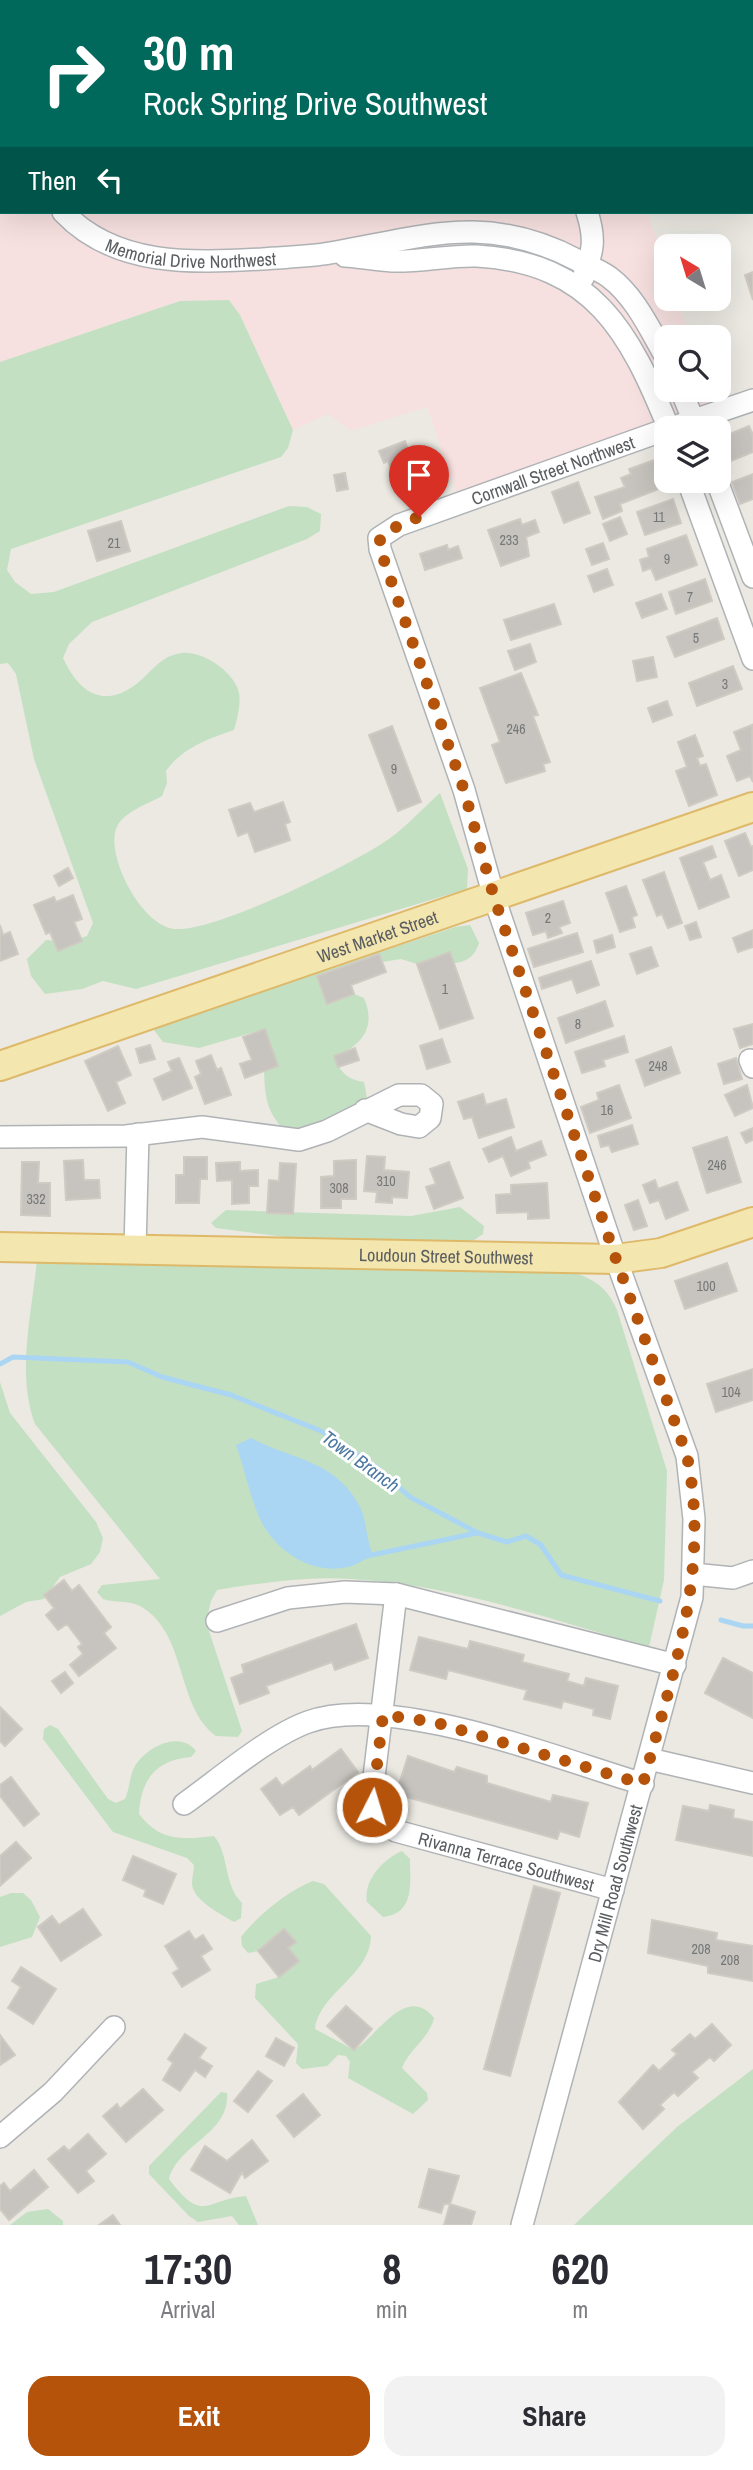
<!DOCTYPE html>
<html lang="en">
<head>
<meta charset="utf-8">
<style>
	:root { --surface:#fff; --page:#f2f2f3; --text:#2b2b33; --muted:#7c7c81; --accent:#b45309 }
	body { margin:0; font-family:"Archivo Narrow",sans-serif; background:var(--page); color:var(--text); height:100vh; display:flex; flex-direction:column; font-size:26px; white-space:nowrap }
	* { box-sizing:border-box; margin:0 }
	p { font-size:23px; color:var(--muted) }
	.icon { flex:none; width:38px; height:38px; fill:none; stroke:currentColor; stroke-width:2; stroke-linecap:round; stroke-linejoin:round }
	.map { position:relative; height:2225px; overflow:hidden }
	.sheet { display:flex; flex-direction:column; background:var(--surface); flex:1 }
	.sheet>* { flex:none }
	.banner { position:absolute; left:0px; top:0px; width:754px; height:214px; box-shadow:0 7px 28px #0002; background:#00695c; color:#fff; overflow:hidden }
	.needle { width:46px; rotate:322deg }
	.fabs { position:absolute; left:654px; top:234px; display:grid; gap:14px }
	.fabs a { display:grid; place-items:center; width:77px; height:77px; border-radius:14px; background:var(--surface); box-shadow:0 7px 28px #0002; font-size:35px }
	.pin { position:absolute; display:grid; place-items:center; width:60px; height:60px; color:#fff; margin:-72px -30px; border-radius:50% 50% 50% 0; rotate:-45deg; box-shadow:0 0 7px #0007 }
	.pin .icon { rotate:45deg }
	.me { position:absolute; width:77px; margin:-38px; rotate:5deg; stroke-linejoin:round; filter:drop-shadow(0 0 5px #0008) }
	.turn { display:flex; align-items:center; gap:24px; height:147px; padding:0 28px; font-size:32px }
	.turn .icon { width:91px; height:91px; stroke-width:2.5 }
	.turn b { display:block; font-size:49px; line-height:60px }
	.then { display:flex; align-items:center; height:66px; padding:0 28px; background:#0003; gap:14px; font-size:26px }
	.eta { display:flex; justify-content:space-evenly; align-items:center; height:119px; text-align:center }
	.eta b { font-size:42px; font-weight:700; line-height:49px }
	.button { display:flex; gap:14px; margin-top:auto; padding:14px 28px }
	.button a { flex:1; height:80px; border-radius:21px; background:var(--accent); color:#fff; font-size:28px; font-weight:700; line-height:80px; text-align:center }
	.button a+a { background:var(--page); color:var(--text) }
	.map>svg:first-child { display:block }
</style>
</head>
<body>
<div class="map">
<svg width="753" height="2225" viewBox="0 0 753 2225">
	<rect width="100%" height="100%" fill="#ebe9e2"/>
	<path fill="#f7e1e0" d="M0,0H571L2,2V212H647L667,267V299H678L690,338H667V390H708L715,413L460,503L427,407L351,431L328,414L293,430L240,315L229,300L180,301L0,362Z"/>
	<path fill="#c3e0c2" d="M229,300L240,315L293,430L288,448L281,457L11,549L7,570L15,582L31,594L54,592L289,506L307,507L321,514L320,531L307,539L92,622L69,644L63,658C76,686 97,708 129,689C149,678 156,657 181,653C202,650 235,672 239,693C241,704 237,720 234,730C208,739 182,748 166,771L167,783L162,796C148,804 122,812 116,829C106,858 143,927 175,929C216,932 353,864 389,839C407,826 423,808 440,793L468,869L467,889L136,989L103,981L82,989L45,994L31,976L27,959L46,940L69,942L87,936L93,923L34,759L16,674L8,663L0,664V362L180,301Z
		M470,925L479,943C475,956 467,962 454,963L450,952L417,964L401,959L382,962L379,954L317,976L327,1003L354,994L364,998C377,1028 361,1046 334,1057C340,1072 348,1080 364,1082L367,1098C342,1120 314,1130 282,1128C266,1109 265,1095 264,1071L278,1065L265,1029L199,1048L163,1042L154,1030L158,1026L455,927Z
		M460,1207L484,1226L483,1234L470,1243L315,1241L216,1228L211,1223L226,1210L411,1216Z
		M37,1260L565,1269C590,1278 606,1284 617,1310L667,1471L664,1580L649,1647C552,1620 452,1584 351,1579C307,1576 261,1583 217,1590L211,1601L206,1622L242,1731L238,1737L216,1736C175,1706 188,1633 140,1606C129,1600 114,1603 103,1599L97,1592L102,1585L160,1579L35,1424C16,1374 32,1312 37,1260Z
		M0,1382L10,1413L96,1522L103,1538L100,1552L91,1564L60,1577L44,1599L26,1602L0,1616Z
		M50,1725L58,1729L108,1799L116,1803L125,1799C130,1789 129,1776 135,1766C147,1747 179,1730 196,1751L191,1757C155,1760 141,1780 139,1814C160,1841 181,1840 214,1836C230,1856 223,1884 242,1903L241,1918L234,1922C221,1914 192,1900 192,1883C192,1877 194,1871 194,1865L187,1858L113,1832L43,1739L44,1729Z
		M402,1851L410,1859C410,1884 415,1913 383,1917L367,1902C363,1881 383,1859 402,1851Z
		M313,1881L324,1884L371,1936C370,1976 320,1992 315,2029L354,2050C378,2036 406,1983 434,2018C429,2039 409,2049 402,2068L427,2093L428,2100L413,2114L348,2078L350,2062L346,2056L338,2055L327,2066L302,2069L296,2063L298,2044L255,1998L256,1984L279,1977L299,1961L288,1948L295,1942L284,1929L258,1951L248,1953L242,1946L241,1937C257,1916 289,1890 313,1881Z
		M11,1893H23L31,1900L40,1917L32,1937L0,1947V1897Z
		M753,2069V2225H574L677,2127Z
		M221,2092L227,2093C230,2134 179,2143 169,2179C203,2225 206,2199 246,2196L258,2225H239L232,2216L198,2222L189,2216L149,2174V2166Z
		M48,2209L63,2221V2225H10L27,2212Z"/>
	<path fill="#abd6f3" d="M251,1438C292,1460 336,1460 360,1507C367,1521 366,1540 373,1555C364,1560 353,1567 343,1568C310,1573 278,1552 262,1523C252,1504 244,1467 236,1445Z"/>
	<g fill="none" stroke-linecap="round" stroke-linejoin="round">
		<path stroke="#abd6f3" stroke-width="5" d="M0,1364L13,1357L128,1362L162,1377L231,1395L321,1431L375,1466L410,1497L478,1533L507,1542L526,1536L541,1545L561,1575L660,1601
			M367,1556L477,1533
			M721,1620L743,1626H753"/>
	</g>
	<path fill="#c7c4bf" stroke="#cfcac2" stroke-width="2" d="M297,0H372V2H298Z
		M586,0H753V111L752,2Z
		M753,272V300L745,275Z
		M749,426L753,435V452L731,461L722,437Z
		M405,441L408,450L418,447L430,478L399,490L388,461L384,463L379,451Z
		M660,458L669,485L620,504L622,511L603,519L595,497L625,487L621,478L631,474L629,469Z
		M345,473L348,489L337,491L334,475Z
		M753,474V499L740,504L732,482Z
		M578,482L590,513L564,523L552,492Z
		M673,499L681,523L645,535L637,512Z
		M620,517L627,534L610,541L603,524Z
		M520,519L522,525L535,520L539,532L526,537L529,556L501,566L488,530Z
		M121,521L130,551L97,561L88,531Z
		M686,535L697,565L656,580L651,568L643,571L640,560L649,557L647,549Z
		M603,543L609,559L592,565L586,549Z
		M447,545L448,550L458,546L462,558L425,570L420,554Z
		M607,569L613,585L594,592L588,576Z
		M705,579L712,601L676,614L669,592Z
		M661,594L667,609L642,618L636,603Z
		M554,604L561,624L511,640L504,620Z
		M717,618L724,639L675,657L667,637Z
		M530,644L536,662L515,670L508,651Z
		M653,657L657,677L637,681L633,661Z
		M733,666L742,689L697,706L689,683Z
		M521,673L538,715L533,716L550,762L543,764L545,771L506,783L492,745L500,742L480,688Z
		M667,701L672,715L653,722L648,708Z
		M752,725L753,782L750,776L737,781L727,756L741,750L734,732Z
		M392,726L421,802L398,811L369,735Z
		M695,735L703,756L697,758L700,766L706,764L717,795L689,806L676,771L687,767L678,742Z
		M283,802L290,822L285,824L290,840L255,852L248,832L238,836L229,810L250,803L254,812Z
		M745,833L751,847L753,846V870L739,876L725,841Z
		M712,846L716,857L703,862L710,880L721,875L729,897L699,909L680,858Z
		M68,868L73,878L59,886L54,876Z
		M664,872L682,923L668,928L662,914L657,916L643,880Z
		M626,886L637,915L632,917L635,927L620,932L606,893Z
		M73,895L82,919L74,922L82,941L58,951L50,932L46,934L34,905L54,897L56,902Z
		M563,901L570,923L559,927L562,933L548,938L546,931L533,935L526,913Z
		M696,922L701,937L690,940L685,926Z
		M0,925L3,935L10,932L18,954L0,961Z
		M753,930V947L738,952L733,938Z
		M577,933L583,952L534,967L528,949Z
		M612,935L615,947L597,953L594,941Z
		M651,947L658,966L637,974L630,954Z
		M450,952L473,1018L440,1029L417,964Z
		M379,954L386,972L351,985L354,994L327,1004L317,976Z
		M591,961L599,985L577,993L572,979L542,989L539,978Z
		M605,1001L613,1026L566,1043L558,1018Z
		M753,1024V1044L740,1048L734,1029Z
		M265,1029L278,1066L245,1078L240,1064L252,1060L243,1037Z
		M624,1036L628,1052L603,1060L605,1066L582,1073L575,1052Z
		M442,1039L450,1062L427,1069L420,1046Z
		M150,1045L155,1059L140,1063L136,1049Z
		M118,1046L131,1075L116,1082L125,1103L108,1111L85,1061Z
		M671,1047L680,1073L645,1086L636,1060Z
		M355,1048L359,1060L338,1067L334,1056Z
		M211,1055L217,1070L221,1068L231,1095L205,1104L195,1077L201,1074L196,1061Z
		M179,1058L192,1088L163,1100L154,1079L172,1071L168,1062Z
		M736,1058L742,1079L724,1084L718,1064Z
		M619,1085L631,1118L590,1133L581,1107L599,1100L597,1093Z
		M747,1085L753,1108L735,1116L725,1095Z
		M483,1094L486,1105L506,1099L514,1127L479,1138L472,1117L464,1119L458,1102Z
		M632,1125L638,1144L612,1152L609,1145L601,1147L598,1136Z
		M753,1128V1140L746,1143L741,1133Z
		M511,1137L516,1151L541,1141L546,1155L528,1162L530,1168L511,1176L503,1156L489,1162L483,1149Z
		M727,1137L741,1182L707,1193L693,1148Z
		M367,1156L385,1157L384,1170L409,1172L407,1198L392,1197V1203L376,1202L377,1192L364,1191Z
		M184,1157H207V1179H200L199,1203H176V1175H184Z
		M83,1160L84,1180H99L100,1198L66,1200L64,1161Z
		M356,1160V1199H341V1208H321V1177L334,1176V1161Z
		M22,1162H39L38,1183H50V1216L21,1215Z
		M240,1162V1171L258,1170V1186H249V1203L232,1204V1180L217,1181L216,1163Z
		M449,1162L463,1198L434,1209L426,1187L436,1184L430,1169Z
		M280,1163L296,1164L293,1214L267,1213L269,1180L279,1181Z
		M655,1180L658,1189L677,1182L688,1210L666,1219L659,1200L650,1203L643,1185Z
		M547,1183L549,1218L528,1219V1212L497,1213L496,1195L511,1194V1185Z
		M638,1200L647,1226L634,1230L625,1205Z
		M727,1263L737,1291L685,1309L675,1281Z
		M753,1369V1400L716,1412L707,1384Z
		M64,1580L72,1591L79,1585L111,1627L104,1633L116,1648L79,1676L70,1665L83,1654L78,1647L82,1644L67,1624L58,1630L46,1615L54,1608L44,1595Z
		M356,1624L368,1658L335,1670L332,1662L266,1686L269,1693L240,1704L231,1678L244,1673L242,1665Z
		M419,1637L468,1649L470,1641L524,1655L522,1662L569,1674L567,1681L584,1686L586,1678L618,1686L610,1719L593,1715L594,1709L563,1701L561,1708L524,1699L527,1690L448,1670L446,1679L410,1670Z
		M723,1658L753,1673V1718L705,1693Z
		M65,1672L73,1683L61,1693L52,1681Z
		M0,1707L22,1729L5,1746L0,1741Z
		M341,1749L358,1772L299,1815L293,1807L280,1815L261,1789L276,1778L282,1786L310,1766L312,1770Z
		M408,1756L454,1772L457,1767L487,1776V1783L551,1802L553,1795L588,1803L579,1837L560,1831L557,1839L396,1794Z
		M11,1777L39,1814L24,1826L0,1796V1785Z
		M710,1805L734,1810L733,1818L753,1822V1856L676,1840L683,1806L709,1811Z
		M16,1842L31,1858L0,1886V1856Z
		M133,1856L176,1874L163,1904L144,1896L146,1890L123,1880Z
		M534,1886L560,1893L510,2076L484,2069Z
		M83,1909L101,1935L61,1961L38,1927L52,1916L59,1925Z
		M652,1920L717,1933L716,1940L753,1946V1981L708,1973V1966L648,1953Z
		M284,1929L296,1942L288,1948L299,1961L279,1977L258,1951Z
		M189,1931L195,1940L203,1935L212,1949L201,1956L210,1970L182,1987L173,1973L179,1969L165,1946Z
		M21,1967L56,1989L33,2024L8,2008L21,1987L12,1981Z
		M346,2006L372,2029L354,2050L327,2026Z
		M712,2024L731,2045L714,2061L710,2057L692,2072L698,2078L678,2096L674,2092L660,2105L664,2109L643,2129L619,2102L653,2065L659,2071L677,2054L672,2050L690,2034L695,2039Z
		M185,2034L206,2048L199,2058L212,2066L205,2077L195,2070L180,2091L163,2080L173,2063L168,2059Z
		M0,2035L15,2055L0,2065Z
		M276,2038L294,2048L284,2066L266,2056Z
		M258,2071L272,2081L248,2112L234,2101Z
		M143,2089L163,2110L126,2142L103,2116L117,2104L120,2109Z
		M303,2094L320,2115L294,2137L277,2116Z
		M88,2134L106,2154L86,2171L94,2181L78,2193L48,2159L64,2146L69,2151Z
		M252,2140L268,2161L245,2178L242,2172L230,2193L191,2170L205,2146L227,2161Z
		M429,2169L459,2176L450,2204H444L441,2213L419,2207Z
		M34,2170L48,2187L9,2220L0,2209V2186L4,2183L10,2191Z
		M450,2204L475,2212L471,2225H444Z
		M113,2215L120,2225H99Z"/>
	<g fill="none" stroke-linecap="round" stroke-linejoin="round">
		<defs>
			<g id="minor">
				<path d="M525,0V2"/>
				<path d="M0,86L2,91"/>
				<path id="s1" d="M63,212C115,267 192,263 262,259C284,257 308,257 330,253C424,237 486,212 577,260C587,266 600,270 609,277C636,297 651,332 667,359"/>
				<path d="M345,256C360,257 376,260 392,261C421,262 449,255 477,256C594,263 630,333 669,429"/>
				<path d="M583,278C593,251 596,240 587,212"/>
				<path d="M681,390L697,429"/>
				<path d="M668,429L753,400"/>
				<path d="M688,481L753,659"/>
				<path d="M717,481L753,577"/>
				<path d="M750,1060L753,1067"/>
				<path d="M0,1137L126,1136L202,1127L299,1140L327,1131L399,1095H421L432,1104L430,1118L419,1127L401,1124L365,1110"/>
				<path d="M135,1249L138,1134"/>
				<path d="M693,1574L733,1578L753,1571"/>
				<path id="s2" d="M396,1594L372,1794C372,1813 381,1820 396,1831L613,1890"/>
				<path d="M217,1621L288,1598L345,1592L396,1594L675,1665"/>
				<path d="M649,1759L753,1783"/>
				<path d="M184,1804C219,1779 269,1736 308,1722C389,1692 559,1759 643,1784"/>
				<path d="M0,2137L53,2092L114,2027"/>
				<path id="s3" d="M522,2225L692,1597L694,1519L687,1456L616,1259L494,897L464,790L380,549L379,538L399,525L667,429"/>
			</g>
			<g id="major">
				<path id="s4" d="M0,1066L753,807"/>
				<path id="s5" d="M0,1247L616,1259L661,1253L753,1222"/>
			</g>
		</defs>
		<use href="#minor" stroke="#b0b3b6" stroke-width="24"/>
		<use href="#major" stroke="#deb969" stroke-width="32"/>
		<use href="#minor" stroke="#fff" stroke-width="21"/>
		<use href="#major" stroke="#f4e6af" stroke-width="28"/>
	</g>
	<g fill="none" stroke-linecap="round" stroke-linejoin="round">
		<path stroke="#b45309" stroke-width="12" stroke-dasharray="0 21.6" d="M372,1807L383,1715L434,1722L643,1784C672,1674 711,1571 687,1456L616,1259L494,897L464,790L380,549V538L399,525L419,517"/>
	</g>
	<g text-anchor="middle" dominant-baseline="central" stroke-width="6" stroke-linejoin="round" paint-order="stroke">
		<g font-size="14" fill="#767878">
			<text x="659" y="517">11</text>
			<text x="509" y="540">233</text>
			<text x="114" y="543">21</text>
			<text x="667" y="559">9</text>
			<text x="690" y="597">7</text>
			<text x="696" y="638">5</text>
			<text x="725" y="684">3</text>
			<text x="516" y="729">246</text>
			<text x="394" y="769">9</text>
			<text x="548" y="918">2</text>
			<text x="445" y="989">1</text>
			<text x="578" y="1024">8</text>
			<text x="658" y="1066">248</text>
			<text x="607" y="1110">16</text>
			<text x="717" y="1165">246</text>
			<text x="386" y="1181">310</text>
			<text x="339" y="1188">308</text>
			<text x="36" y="1199">332</text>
			<text x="706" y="1286">100</text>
			<text x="731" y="1392">104</text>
			<text x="701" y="1949">208</text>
			<text x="730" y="1960">208</text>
		</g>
		<g font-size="18" fill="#5b5e61" stroke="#fff">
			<text stroke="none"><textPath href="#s1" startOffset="140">Memorial Drive Northwest</textPath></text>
			<text stroke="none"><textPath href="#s3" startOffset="1948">Cornwall Street Northwest</textPath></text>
			<text stroke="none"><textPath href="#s4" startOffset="399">West Market Street</textPath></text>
			<text stroke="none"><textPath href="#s5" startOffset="446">Loudoun Street Southwest</textPath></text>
			<text stroke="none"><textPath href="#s2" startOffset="362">Rivanna Terrace Southwest</textPath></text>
			<text stroke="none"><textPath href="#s3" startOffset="354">Dry Mill Road Southwest</textPath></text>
		</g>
		<g font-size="19" font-style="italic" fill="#4b78a2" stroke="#fff">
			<text transform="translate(361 1461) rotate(36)">Town Branch</text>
		</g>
	</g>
</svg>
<div class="fabs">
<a><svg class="needle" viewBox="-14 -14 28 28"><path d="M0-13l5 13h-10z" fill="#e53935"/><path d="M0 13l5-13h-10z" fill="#7c7c81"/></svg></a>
<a><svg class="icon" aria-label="search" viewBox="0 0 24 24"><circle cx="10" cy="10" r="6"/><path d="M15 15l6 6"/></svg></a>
<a><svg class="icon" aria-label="layers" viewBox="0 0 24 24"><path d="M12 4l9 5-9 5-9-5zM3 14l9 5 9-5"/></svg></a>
</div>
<div class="pin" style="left:419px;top:517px;background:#d93025"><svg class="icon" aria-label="arrive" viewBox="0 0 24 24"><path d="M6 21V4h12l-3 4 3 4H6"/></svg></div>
<svg class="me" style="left:372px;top:1807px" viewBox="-20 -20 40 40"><circle r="17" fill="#b45309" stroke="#fff" stroke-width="3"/><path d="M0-11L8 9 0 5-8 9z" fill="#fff"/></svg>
<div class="banner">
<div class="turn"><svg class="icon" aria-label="right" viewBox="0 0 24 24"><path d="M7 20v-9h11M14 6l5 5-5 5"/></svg><div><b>30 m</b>Rock Spring Drive Southwest</div></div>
<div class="then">Then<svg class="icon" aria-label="left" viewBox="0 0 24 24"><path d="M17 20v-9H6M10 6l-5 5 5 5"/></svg></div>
</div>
</div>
<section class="sheet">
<div class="eta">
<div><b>17:30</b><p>Arrival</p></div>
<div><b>8</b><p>min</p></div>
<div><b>620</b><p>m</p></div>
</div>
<div class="button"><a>Exit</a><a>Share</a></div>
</section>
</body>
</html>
